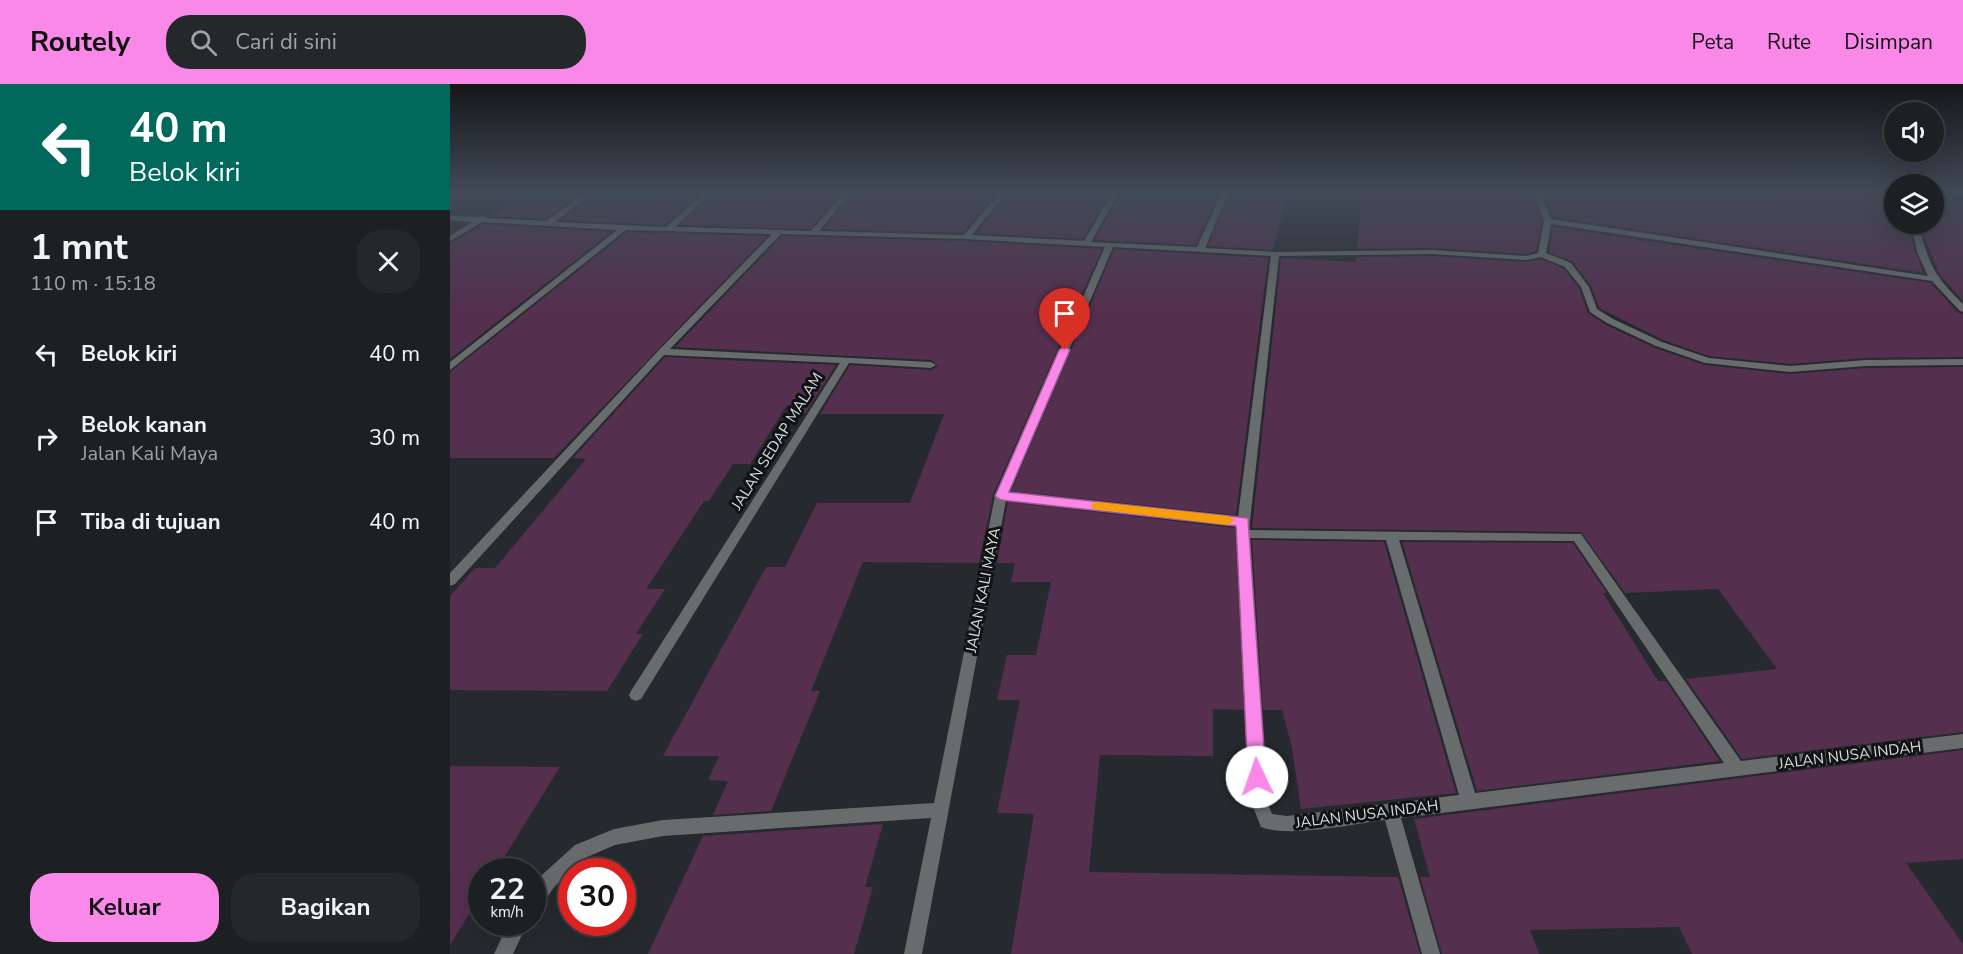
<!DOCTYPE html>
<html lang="id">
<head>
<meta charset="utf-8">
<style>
	:root { --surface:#1c2022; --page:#25282a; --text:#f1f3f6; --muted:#a0a3a5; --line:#3a3e40; --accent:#f988e9 }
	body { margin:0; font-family:"Nunito Sans",sans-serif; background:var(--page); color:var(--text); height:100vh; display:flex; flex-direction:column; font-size:22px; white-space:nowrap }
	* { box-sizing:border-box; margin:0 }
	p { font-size:20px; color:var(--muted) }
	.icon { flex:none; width:33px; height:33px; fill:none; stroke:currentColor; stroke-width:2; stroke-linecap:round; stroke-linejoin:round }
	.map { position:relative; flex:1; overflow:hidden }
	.drawer { display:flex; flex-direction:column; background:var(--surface); width:450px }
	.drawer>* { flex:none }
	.banner { background:#00695c; color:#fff; overflow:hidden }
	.fabs { position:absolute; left:1434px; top:18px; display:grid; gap:12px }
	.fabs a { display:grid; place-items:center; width:60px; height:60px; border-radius:50%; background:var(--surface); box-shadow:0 6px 24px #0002,0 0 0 2px var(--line); font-size:30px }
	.speed { position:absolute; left:18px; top:774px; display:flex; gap:12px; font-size:30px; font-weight:700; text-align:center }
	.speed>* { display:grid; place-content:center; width:78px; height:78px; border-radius:50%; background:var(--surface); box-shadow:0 6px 24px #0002,0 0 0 2px var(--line); line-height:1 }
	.speed small { font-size:15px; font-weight:400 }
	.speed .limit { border:9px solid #d22; background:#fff; color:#111 }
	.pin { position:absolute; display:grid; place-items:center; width:51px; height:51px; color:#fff; margin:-62px -26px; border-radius:50% 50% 50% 0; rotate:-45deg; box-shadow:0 0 6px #0007 }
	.pin .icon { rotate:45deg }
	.me { position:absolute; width:66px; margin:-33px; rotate:357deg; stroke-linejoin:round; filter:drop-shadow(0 0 4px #0008) }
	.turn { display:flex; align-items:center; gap:21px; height:126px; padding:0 30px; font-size:27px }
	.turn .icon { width:78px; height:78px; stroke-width:2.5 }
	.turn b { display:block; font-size:42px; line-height:51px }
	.round { display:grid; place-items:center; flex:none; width:63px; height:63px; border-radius:24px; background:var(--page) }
	.summary { display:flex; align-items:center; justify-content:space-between; height:102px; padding:0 30px }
	h1 { font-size:36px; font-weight:700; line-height:45px }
	.button { display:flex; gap:12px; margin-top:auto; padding:12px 30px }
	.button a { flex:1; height:69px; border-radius:24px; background:var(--accent); color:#111; font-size:24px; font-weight:700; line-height:69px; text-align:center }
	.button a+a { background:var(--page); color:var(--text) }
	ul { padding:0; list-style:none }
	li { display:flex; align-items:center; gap:18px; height:84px; padding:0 30px }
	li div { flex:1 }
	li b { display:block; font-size:22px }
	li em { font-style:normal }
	header { display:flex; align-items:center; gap:36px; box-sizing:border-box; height:84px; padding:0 30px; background:var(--accent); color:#111 }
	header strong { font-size:28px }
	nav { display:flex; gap:33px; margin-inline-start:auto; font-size:21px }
	.search { width:420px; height:54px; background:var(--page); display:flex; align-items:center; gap:15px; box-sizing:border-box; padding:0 21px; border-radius:24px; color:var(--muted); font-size:22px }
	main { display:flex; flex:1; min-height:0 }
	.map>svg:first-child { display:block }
</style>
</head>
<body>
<header>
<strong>Routely</strong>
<div class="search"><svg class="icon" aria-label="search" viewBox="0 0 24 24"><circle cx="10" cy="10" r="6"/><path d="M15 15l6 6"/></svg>Cari di sini</div>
<nav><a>Peta</a><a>Rute</a><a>Disimpan</a></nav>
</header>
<main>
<section class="drawer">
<div class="banner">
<div class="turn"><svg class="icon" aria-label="left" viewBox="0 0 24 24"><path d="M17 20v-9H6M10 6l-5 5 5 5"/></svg><div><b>40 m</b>Belok kiri</div></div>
</div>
<div class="summary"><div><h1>1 mnt</h1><p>110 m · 15:18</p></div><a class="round"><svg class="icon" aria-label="close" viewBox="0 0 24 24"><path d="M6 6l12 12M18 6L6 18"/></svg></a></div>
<ul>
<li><svg class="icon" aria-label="left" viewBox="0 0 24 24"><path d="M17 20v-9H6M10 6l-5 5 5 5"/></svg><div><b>Belok kiri</b></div><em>40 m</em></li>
<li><svg class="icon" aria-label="right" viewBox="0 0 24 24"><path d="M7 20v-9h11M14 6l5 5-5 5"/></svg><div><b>Belok kanan</b><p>Jalan Kali Maya</p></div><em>30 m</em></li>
<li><svg class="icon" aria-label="arrive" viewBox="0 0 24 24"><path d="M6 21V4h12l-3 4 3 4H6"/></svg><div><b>Tiba di tujuan</b></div><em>40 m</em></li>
</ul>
<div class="button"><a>Keluar</a><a>Bagikan</a></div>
</section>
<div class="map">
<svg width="1513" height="870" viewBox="0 0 1513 870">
	<rect width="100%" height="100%" fill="#262a2e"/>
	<path fill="#552f4e" d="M205,108H252L215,141L111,136L143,112H199Z
		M264,108H392L360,145L230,141Z
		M404,108H547L513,149L374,145Z
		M559,108H660L633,155L527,149Z
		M796,108H838L823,166L758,162L776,120L791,121Z
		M912,108H1081L1092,137L1086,167L1076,170L982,164L907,165Z
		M1092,108H1438L1444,111V140H1459L1465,168L1474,189L1103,133Z
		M71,111L128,112L95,135L41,132Z
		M669,113L764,119L746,161L645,156Z
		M1484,117L1513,120V217L1490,191L1474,153L1470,140H1484Z
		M33,140L161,148L0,275V160Z
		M1103,143L1481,199L1508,229L1513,230V273L1416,274L1340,280L1259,272L1213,256L1149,224L1141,202L1123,178L1099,168Z
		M177,148L317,152L104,374H0V288Z
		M332,152L516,157L652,165L543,411L529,479L413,478L361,607H370L321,727L263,731L278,697L258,696L269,672H213L316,483H335L367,419H460L494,330H370L400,281L481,286L488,282L481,276L225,263Z
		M664,165L818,174L786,431L561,407Z
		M982,172L1076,178L1091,175L1114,185L1129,204L1138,229L1156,241L1205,264L1255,281L1340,290L1416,284L1513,283V648L1292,675L1236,595L1327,585L1268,505L1175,509L1131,448L802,444L831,174L906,178V173Z
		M215,273L386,281L355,330L337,321L300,380H283L259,417H254L196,505H215L186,550H193L157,607L0,606V512L25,484H45L136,375L123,374Z
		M558,418L785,444L794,626L763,625V672L650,671L639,788L948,793L970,870H561L584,730L547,729L570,616H547L557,571H586L601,498H561L565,479H547Z
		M802,456L934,458L1006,709L851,725L842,664L832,626H813Z
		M952,458L1123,459L1157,509H1153L1208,597H1216L1270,677L1027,707Z
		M1513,666V775L1456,779L1513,860V870H1242L1229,843L1080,846L1089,870H992L970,793H980L964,735Z
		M0,682L110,683L45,788H32V810L0,861Z
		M433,740L415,803H423L404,870H198L253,752Z"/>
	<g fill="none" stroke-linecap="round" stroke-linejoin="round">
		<path fill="#696c6d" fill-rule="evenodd" d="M137,108H145L105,138L216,143L255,108H262L225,143L361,147L395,108H402L369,147L514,151L550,108H557L522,151L634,157L663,108H669L641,158L747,163L772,108H779L755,164L825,168L982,166L1076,172L1088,169L1094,137L1083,108H1090L1101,135L1478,192L1467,168L1461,140H1468C1479,179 1483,191 1513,220V228L1510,227L1482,197L1101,140L1096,169L1121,179L1139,203L1147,225L1163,235L1212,258L1259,274L1340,282L1416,276L1513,275V281L1416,282L1340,288L1255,279L1206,262L1157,239L1140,228L1131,203L1115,183L1091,173L1076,176L982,170L829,172L799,446L1131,450L1291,677L1513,650V664L951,734L990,870H972L935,736C903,740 839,754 811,743L800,715L787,442L556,416L472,870H454L481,734L213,752L165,761L137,773L105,802L88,826L82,829V804L93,790L125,761L164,745L213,736L484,719L545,412L655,163L516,155L331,150L220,265L481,278L486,281L481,284L399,279L191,615L186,617L181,615L179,611L181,607L390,279L214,271L5,500L0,502V489L209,266L322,150L176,146L0,286V278L167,146L32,138L0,157V152L22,138L0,136V132L29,133L33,132L37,134L96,137ZM663,163L821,172L788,433L558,409ZM800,454L936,456L1009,711L837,732L822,730L816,715ZM949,456L1124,457L1274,679L1025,709Z
			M59,838H78L63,870H44Z"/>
	</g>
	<linearGradient id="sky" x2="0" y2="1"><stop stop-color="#151719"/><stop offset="0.47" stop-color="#414a57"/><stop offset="1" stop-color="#414a57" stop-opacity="0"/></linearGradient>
	<rect width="1513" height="230" fill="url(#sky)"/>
	<path fill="#f988e9" stroke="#a25897" stroke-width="1.5" d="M615,262L620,266L559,408L798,434L816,693L814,699L807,701L801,699L798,693L786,442L551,416L545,412L609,266Z"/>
	<path fill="#f59e0b" d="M647,418L778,432L785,436L778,441L643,425L641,422L643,419Z"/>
	<g text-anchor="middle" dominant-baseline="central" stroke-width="6" stroke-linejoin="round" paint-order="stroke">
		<g font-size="15" fill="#dbdee1" stroke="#101214">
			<text transform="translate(327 357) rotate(-58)">JALAN SEDAP MALAM</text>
			<text transform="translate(533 506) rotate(-79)">JALAN KALI MAYA</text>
			<text transform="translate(1400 671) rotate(-7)">JALAN NUSA INDAH</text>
			<text transform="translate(917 730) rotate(-7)">JALAN NUSA INDAH</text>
		</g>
	</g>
</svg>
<div class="fabs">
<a><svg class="icon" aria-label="sound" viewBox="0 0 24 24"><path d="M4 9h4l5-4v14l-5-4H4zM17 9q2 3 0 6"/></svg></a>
<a><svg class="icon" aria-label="layers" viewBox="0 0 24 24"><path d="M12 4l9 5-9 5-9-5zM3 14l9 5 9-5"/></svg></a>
</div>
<div class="speed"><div>22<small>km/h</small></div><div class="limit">30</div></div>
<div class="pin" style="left:615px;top:266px;background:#d93025"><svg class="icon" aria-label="arrive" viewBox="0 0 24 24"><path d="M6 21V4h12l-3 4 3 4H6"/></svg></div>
<svg class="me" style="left:807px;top:693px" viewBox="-20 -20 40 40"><circle r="19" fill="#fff"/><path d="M0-13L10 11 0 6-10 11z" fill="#f988e9"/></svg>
</div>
</main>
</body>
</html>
